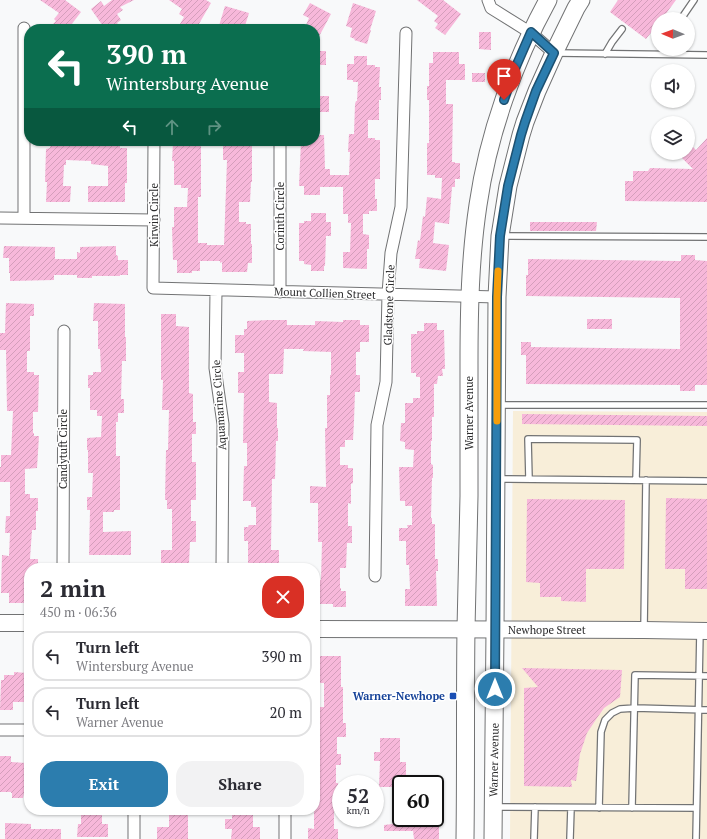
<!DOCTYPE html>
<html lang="en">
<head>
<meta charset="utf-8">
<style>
	:root { --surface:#fff; --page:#f2f2f3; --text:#2b2b33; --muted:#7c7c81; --line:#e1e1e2; --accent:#2c7dae }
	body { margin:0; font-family:"PT Serif",serif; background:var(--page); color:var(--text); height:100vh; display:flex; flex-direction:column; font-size:15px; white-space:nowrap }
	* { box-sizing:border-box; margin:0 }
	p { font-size:13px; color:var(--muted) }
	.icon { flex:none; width:22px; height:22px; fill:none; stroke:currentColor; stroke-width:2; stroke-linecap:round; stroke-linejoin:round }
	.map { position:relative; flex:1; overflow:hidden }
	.sheet { position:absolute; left:24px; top:563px; width:296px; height:252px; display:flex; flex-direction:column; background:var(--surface); border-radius:16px; box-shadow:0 1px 3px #0004 }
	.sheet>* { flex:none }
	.guide { position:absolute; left:24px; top:24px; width:296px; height:122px; border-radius:16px; box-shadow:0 1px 3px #0004; background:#0b6e4f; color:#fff; overflow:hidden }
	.needle { width:26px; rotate:271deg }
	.controls { position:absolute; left:651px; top:12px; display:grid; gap:8px }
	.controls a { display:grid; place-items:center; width:44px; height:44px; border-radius:50%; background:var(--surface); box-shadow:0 1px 3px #0004; font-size:20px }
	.speed { position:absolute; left:332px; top:775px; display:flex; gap:8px; font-size:20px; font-weight:700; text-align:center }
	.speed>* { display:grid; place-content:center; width:52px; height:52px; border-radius:50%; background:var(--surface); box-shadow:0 1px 3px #0004; line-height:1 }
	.speed small { font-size:10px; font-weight:400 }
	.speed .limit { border:2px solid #111; border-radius:6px; background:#fff; color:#111 }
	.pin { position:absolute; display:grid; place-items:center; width:34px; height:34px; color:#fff; margin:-41px -17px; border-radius:50% 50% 50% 0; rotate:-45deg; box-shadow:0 0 4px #0007 }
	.pin .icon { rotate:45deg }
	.me { position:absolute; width:44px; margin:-22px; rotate:0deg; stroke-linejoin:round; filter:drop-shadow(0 0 3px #0008) }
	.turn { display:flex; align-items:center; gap:14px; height:84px; padding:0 16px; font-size:18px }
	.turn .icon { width:52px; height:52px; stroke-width:2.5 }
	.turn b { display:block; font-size:28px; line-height:34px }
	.lanes { display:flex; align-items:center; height:38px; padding:0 16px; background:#0003; justify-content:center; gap:20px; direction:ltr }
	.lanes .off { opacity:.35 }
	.round { display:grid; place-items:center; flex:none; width:42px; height:42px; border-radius:16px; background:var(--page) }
	.summary { display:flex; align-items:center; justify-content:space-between; height:68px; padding:0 16px }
	h1 { font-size:24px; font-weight:700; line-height:30px }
	.cta { display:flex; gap:8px; margin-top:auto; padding:8px 16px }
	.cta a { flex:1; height:46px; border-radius:16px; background:var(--accent); color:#fff; font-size:16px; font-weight:700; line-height:46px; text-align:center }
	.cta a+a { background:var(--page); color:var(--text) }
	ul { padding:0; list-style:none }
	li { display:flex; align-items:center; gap:12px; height:50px; margin:0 8px 6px; padding:0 8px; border:2px solid var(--line); border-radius:16px }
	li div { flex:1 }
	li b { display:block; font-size:15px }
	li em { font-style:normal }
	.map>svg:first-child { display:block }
</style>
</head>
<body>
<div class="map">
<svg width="707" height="839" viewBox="0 0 707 839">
	<defs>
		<pattern id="building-hatch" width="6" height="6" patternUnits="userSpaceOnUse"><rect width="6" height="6" fill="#f7b8da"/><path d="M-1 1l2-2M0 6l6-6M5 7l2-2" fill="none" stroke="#d49ebb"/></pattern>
	</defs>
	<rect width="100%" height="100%" fill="#f8f9fa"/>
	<path fill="#f8eed9" d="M513,411L707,412V839H510Z"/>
	<path fill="url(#building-hatch)" d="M40,0H65L81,12L68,29H60L53,24L56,21L54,19L59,13Z
		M112,0H134L120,7L123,10L117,14L121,20L117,23L122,29H105L91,9L101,1L104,6Z
		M169,0H206L211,3L196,29H183L185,26L180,24L184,17L179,14L182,9Z
		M417,0H443L461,14L445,35L435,28L438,24L434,21L438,16Z
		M618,0H676L662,19H658V24L646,39L610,12Z
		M310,3L331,14L315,44V29H313L306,25L309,18L303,15Z
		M353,3L376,11L370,30H371L367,44L354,40L355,39L350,37L352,28L346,26Z
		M225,6L249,13L244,29H218Z
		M479,32H491V50L479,49Z
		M315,51H326V65H315Z
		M433,52H459V64H465V80H446V104H453L452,162H455V163H460V179H455V187H452L449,224L435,222L433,243L449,245L446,271L419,268L420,259H415L418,240L420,241L423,216L425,217L427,197L441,199L442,178H435V175H427V143H429V100H427V86H429V63H433Z
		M354,56H367V65H375V67H380L379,87H381V100H379V120H368V138H375V140H380V179H375V199H377V211H369V214H363V234L369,235V249H367V269L343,268V252H350L351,223H348V214H343V187H320V195H304V186H299L301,141H315V135H324L325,169H330V175H349L350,152H348L349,134H354L355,104L356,101H357L358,82H353V80H347V64H354Z
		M472,73H485V82H472Z
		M315,96H329V112H315Z
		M707,138V202L625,201V181H633V171H648L650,168L693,169L677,153H688V142L696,150Z
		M58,141H80V142H98V141H114V142H118V146H120V148H127V183H125V202H88V186H108V166L91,164V161L66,160V165H64L63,186H71L70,202H46L47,182H45L46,149L50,148L51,143H58Z
		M177,141H201V197H198V243H207V245H224L227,160H223V144H233V141H248V143H252V182H251L250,202H239V222H246V224H251V244H252V263H248L247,272H222V262L220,263V261H200V271H192V273H177V260H173L172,227H174V207H187L188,188H181V185H174V161H172L173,143H177Z
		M311,213H326V222H331V236H326L325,266H324V271H311V265L304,264V261H299V223H304V221H311Z
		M530,222H597L596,231H530Z
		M4,246L55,247V259H77V252L80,253V247L116,246V255L118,256V260H128V275H120V276H92V278H77V275H54V280L10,281V273H9V258H3Z
		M681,255H695V260L707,261V385H695V391H680V385L526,384V355H521V342H531V347L680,349V298L526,296V275H528V259L681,261Z
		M6,303L34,304V316H30V351H27V372H34V375H39L38,412H33V433H34V436H39L37,468L25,469V494H30V498H38V511H36V530H32L30,559H38V568H29V590H26V603H9V593H1L2,555L9,556L10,533H5L6,516H10V482H0V467H1V455H11L13,411H7L6,350H0V333H5Z
		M94,303L125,304V337H126V361H122L121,399H124V413H118V422H116V456H120V510H114V512H103V532L131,531V555H89L90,510H87V497H92L93,473H88V450H87V438L101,437L102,416H97V410H90V388H88V375H93V372H101L100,349H98V321H93Z
		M161,314H176V326L189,327V393L193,394V422H196V434H192V462H196V500H191V521H196V542H190L189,563H181V565H175V568H161V550H172V509H167V500H165L166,450H168L169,410H162L163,380H161Z
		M587,319H612V329H587Z
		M268,320H287V325H315V321L343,322V320H360V325H369V342H360V352H356V375H360V392H355L354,421L353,440H345V447H340V465H348V468H353V483L351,484V504L348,503V526H352V543H347L346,568H340V588H341V591H346V607H333V604H318L319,587H320V580H321L322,542H318V503H310V486L326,487L325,428H327V395H330V375H331V352L303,351L304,349H284L283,374H269V402L277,403V428H278V441H276L275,479H272L271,550H279V567L252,568V567H248V541H244V527H248L249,525H256V507H251V501H243L244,466H247V443H243L244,393H238V372H244V353H235V335H244V329H247V321Z
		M424,323H437V330H444L445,369H442L443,376H438L437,384H434V417H432V441H431V464L433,465V478H432L431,518H432V524H435V559H438V571H436L437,606H405V589H410L409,565H406V541H399V528H408L407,525H412V506H405V501H400L399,467H413L414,450L405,449V442L400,441L401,423H405V403H413V398H420V377H416V373H411V334H417V331H424Z
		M522,414L707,416V426L522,424Z
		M666,498L707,499V589H685V569H665Z
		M527,499L625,500L624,569H586V602L561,601V597H540V583L526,582Z
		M315,656H341V687H343V723H346V737H337V754H341V765H336V783H338V795H341V812H334V829H338V839H308V828L314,829V810H315V768H320L319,750H315V738H316V720H315V707H324V683H320V668H315Z
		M522,668L622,670L620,697L604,708L597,718L587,733L580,754L576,781L571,780L572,787L524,786V688L538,687Z
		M14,672L27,673V680H29L28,702H13V710H0L1,680H4V675H14Z
		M380,738H400V762H406V784H401V787H379L380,761H374V752H380Z
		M0,756H11V762L26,763L25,768H29V787H25V793H24L23,798H12V793H11V792H0Z
		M81,810L102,811V824H108V837H77L78,824H81Z
		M232,812H253V827H260V839H231L232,829H225V819H232Z
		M169,813H188V839H157V827H169Z
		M401,818H429V826H439V839H414L413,831H384V825L401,823Z
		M5,823L31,824V829H61V839H5Z"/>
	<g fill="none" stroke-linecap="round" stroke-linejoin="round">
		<defs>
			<path id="lane" d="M681,19L694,0
				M557,53L707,55
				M605,54L612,42L622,29
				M501,236L707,237
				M497,405H707
				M497,479L707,481
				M529,479L528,439L637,440L636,480
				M644,629L646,480
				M495,807L696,808
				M599,808L601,732L605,720L612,713L620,709L635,708L707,710
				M632,808L635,675L707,676
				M534,839L535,807
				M570,839L571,808
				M696,839L700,631"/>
			<path id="street" d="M488,0L491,8L531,33L554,53
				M24,28V218
				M154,141L153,288L497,297
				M0,218L154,220
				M216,290L215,368L223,424L222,568
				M280,292V141
				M63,568L64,331
				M375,576L377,425L386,382L388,294L391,253L401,207L406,33
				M0,730H29
				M134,810V839
				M285,839V810"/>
			<path id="secondary" d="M0,623H29
				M315,629L644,630L707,631"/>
			<path id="primary" d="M465,839C466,769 465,699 466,629C467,585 468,541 469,496C469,452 469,408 469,364C469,311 470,258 478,205C488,135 514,62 548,0
				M493,839L495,630L497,297L500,236L508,186L521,135L525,122L537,91L554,53L576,8L581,0"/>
		</defs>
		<use href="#lane" stroke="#727374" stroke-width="8"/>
		<use href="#street" stroke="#727374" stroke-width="13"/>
		<use href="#secondary" stroke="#727374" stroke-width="18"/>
		<use href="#primary" stroke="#727374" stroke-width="19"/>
		<use href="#lane" stroke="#fff" stroke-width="5.5"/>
		<use href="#street" stroke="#fff" stroke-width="11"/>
		<use href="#secondary" stroke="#fff" stroke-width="16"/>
		<use href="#primary" stroke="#fff" stroke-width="17"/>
	</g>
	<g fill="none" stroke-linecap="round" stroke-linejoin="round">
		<defs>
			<path id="route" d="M495,689L497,297L500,236L508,186L521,135L525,122L536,91L554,53L531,32L514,71L504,100"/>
		</defs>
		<use href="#route" stroke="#1d5171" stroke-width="10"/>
		<use href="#route" stroke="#2c7dae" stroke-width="7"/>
		<path stroke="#f59e0b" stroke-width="7" d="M497,421V297L498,271"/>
	</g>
	<rect fill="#1a4fb4" stroke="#fff" stroke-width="1.5" x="449" y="692" width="8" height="8" rx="2"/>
	<g text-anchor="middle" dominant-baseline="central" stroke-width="3" stroke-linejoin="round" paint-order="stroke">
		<g font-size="11" fill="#2a2a2b" stroke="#fff">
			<text transform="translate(154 215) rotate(-90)">Kirwin Circle</text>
			<text transform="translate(280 216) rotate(-90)">Corinth Circle</text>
			<text transform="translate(325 293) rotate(2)">Mount Collien Street</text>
			<text transform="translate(389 305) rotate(-88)">Gladstone Circle</text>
			<text transform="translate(219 405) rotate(-94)">Aquamarine Circle</text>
			<text transform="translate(469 413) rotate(-90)">Warner Avenue</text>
			<text transform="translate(63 449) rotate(-90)">Candytuft Circle</text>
			<text x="547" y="630">Newhope Street</text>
			<text transform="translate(494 760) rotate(-89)">Warner Avenue</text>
		</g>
		<g font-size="11" font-weight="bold" fill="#164399" stroke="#fff" text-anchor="end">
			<text x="445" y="696">Warner-Newhope</text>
		</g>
	</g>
</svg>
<div class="controls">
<a><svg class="needle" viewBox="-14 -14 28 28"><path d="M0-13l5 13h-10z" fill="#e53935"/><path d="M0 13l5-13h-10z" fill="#7c7c81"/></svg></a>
<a><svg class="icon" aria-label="sound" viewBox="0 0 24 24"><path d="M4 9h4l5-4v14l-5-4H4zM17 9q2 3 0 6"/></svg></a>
<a><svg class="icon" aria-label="layers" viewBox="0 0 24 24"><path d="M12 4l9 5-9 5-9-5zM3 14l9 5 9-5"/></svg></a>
</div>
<div class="speed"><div>52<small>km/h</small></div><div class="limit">60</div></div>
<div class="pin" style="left:504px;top:100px;background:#d93025"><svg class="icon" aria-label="arrive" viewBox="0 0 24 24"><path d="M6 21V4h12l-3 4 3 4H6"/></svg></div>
<svg class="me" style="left:495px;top:689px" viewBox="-20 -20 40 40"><circle r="17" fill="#2c7dae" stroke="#fff" stroke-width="3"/><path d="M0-11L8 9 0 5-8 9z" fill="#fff"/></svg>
<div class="guide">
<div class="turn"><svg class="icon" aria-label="left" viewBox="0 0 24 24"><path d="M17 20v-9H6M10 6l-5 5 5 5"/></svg><div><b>390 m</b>Wintersburg Avenue</div></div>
<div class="lanes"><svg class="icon" aria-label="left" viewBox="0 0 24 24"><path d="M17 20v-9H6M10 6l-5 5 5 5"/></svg><svg class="icon off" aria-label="ahead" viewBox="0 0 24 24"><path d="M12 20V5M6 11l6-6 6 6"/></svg><svg class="icon off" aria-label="right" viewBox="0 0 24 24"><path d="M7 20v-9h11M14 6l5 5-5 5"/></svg></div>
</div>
<section class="sheet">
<div class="summary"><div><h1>2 min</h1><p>450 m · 06:36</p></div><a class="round" style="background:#d93025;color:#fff"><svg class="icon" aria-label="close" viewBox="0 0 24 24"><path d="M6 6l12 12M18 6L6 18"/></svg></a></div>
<ul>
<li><svg class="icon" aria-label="left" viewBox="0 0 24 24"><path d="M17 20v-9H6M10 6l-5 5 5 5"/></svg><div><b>Turn left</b><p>Wintersburg Avenue</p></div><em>390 m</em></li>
<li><svg class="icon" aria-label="left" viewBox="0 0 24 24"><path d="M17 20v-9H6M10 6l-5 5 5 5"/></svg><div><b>Turn left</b><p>Warner Avenue</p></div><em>20 m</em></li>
</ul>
<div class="cta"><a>Exit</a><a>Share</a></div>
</section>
</div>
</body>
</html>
